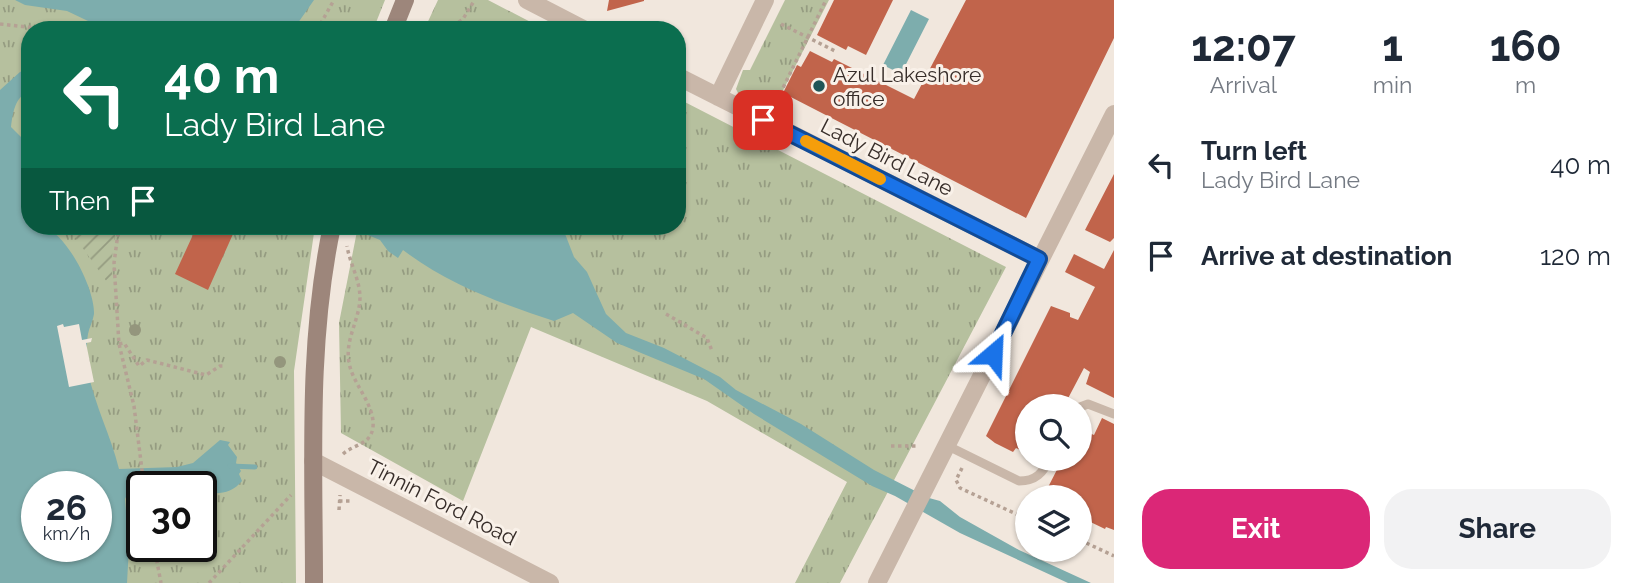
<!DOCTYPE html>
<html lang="en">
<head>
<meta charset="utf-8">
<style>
	:root { --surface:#fff; --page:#f2f2f3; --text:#1f2937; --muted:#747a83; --accent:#db2777 }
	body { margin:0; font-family:Raleway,sans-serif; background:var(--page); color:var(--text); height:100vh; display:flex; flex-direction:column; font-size:26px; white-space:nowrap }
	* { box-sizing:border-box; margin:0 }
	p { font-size:23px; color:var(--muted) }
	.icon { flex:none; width:38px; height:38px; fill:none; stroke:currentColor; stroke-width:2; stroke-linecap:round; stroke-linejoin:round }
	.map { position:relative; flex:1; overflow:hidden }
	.sheet { display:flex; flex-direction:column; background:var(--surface); width:525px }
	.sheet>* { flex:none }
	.banner { position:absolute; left:21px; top:21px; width:665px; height:214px; border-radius:28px; box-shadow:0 2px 5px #0004; background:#0b6e4f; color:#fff; overflow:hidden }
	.buttons { position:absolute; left:1015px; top:394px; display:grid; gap:14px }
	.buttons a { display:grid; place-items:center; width:77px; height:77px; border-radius:50%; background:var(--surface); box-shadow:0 2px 5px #0004; font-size:35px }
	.speed { position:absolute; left:21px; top:471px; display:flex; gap:14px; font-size:35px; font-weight:700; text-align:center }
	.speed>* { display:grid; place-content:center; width:91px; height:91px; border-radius:50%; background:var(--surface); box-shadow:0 2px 5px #0004; line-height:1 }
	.speed small { font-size:18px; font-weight:400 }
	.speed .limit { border:4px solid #111; border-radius:10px; background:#fff; color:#111 }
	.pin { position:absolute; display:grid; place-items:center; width:60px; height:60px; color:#fff; margin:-30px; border-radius:14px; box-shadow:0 4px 10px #0006 }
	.me { position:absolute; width:77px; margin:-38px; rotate:26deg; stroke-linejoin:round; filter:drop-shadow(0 0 5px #0008) }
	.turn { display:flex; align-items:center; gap:24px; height:147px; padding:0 28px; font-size:32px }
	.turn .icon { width:91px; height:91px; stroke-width:2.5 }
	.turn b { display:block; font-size:49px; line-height:60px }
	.then { display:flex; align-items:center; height:66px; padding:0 28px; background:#0003; gap:14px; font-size:26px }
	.eta { display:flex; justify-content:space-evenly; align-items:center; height:119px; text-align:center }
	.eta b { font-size:42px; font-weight:700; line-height:49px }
	.primary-button { display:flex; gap:14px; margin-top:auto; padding:14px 28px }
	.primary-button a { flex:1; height:80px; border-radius:28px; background:var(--accent); color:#fff; font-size:28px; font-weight:700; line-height:80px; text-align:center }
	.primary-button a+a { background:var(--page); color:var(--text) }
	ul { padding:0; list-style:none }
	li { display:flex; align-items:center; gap:21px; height:91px; padding:0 28px }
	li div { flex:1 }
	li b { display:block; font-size:26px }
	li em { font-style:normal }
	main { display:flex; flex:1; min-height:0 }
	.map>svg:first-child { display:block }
</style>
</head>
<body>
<main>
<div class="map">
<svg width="1114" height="583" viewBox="0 0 1114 583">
	<defs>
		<pattern id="park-tufts" width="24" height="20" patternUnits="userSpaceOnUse" patternTransform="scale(1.75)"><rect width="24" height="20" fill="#b6c09e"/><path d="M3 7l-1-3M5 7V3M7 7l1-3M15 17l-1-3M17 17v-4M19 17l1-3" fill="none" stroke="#959c81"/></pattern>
		<pattern id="garden-furrows" width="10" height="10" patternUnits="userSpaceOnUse" patternTransform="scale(1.75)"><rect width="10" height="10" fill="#b6c09e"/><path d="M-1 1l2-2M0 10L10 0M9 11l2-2" fill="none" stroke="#959c81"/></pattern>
	</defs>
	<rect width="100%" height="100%" fill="#f1e7dd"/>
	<path fill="url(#park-tufts)" fill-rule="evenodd" d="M0,0H61L121,30H30V226H315L294,371L296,583H116L96,486L0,225ZM142,486H201V546H142Z
		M307,0H385L373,30H283Z
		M438,0H488L546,30H424Z
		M785,0H829L776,104L767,111L740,97L736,89L743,70H750Z
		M677,98L1006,267L840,583H795L847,482L707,401L531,327L463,501L341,433L339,323L358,226H677Z"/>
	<path fill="url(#garden-furrows)" d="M67,226H116L112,257V289Z"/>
	<path fill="#7dadad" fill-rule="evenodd" d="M15,0H314L293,30H107L67,11L25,5Z
		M911,10L929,19L901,74L883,65Z
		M30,68V90C15,97 13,112 11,127L27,143L30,153V226C33,226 37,225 41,226C66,231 95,289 94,314C93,321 89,328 88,334C86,346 86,361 88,372C95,406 111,436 119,469L177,467L193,463L220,440L230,442L228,445L237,457L236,463L241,471L239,474L242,481C232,493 219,495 204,492L201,486C194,481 156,486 142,486V490L127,495L125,499L129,547L127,583H0V90L20,72ZM37,486H96V546H37Z
		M346,226H562L574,257L587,272L606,314L626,333L664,348L720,377L736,390L801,424L874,470L929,498L940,501L960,517L1019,550L1091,583H1068L960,533L895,496L872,486L754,414L704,379L617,343L573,313L554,321C500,303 449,285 403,250L398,258L388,251L380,240Z"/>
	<path fill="#f1e7dd" d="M63,324L64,327L79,324L82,340L92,338L91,342L86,343L94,382L69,387L57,326Z"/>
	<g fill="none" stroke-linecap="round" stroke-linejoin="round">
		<path stroke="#7dadad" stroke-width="5" d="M230,466L255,467"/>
	</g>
	<path fill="#c1644b" d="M609,0H644V1L607,11Z
		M834,0H893L866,55L848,46L846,50L817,35Z
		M966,0H1114V38L1026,218L783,93L797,65L801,67L810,51L832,62L834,59L914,99Z
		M1114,174V238L1110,242L1085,230Z
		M197,226H225L224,229L233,234L208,290L175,274Z
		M1114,250V398L1086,384L1090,372L1084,368L1064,406H1027V453L1016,448L1013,452L995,443L986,436L1051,306L1070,313V317L1078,320L1095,287L1065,272L1074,254L1104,269Z
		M1102,418L1114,424V530L1106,527L1105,529L1080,517V497H1043L1063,458H1080V429L1094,435Z"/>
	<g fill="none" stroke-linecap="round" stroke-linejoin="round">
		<path stroke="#b5a194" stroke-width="3.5" stroke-dasharray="3.5 3.5" stroke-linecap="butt" d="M0,24L55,30
			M781,24L837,52
			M317,30L334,0
			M447,30L463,19L474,1
			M777,100L826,0
			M119,226L114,263L119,344L134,406L144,486
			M666,314L707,338L712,351
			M119,344L124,343L139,366L147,360L206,375L220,366H224
			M891,446H918
			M343,454C354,444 371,445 373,427C375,406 355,386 350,367C343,341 359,323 360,298C360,280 350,264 347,246
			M962,468L956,480L960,488L1027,519
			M339,501H351
			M339,510L340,495
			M1080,540L1114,556
			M154,546L161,583
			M209,583L291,495"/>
		<path stroke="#c9b7a9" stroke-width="9" d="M1080,407L1088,404L1114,414
			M948,446L1019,481C1036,481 1043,473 1050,458"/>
		<path stroke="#c9b7a9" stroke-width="18" d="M527,0L585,30
			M677,76L1039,259
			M718,97L765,0
			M877,583L1114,114"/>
		<path stroke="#c9b7a9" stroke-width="18" d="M313,461L550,583"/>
		<path stroke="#9d867b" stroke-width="18" d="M393,30L405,0
			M314,583C314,464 307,343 332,226"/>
	</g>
	<g fill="#94967d">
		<circle cx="135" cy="330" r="6"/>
		<circle cx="280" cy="362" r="6"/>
	</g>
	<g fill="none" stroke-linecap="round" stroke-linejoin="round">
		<defs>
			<path id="route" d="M763,120L1039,259L993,354"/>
		</defs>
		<use href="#route" stroke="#114b97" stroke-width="18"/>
		<use href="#route" stroke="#1a73e8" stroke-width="12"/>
		<path stroke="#f59e0b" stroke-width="12" d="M806,141L880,179"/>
	</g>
	<circle fill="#205557" stroke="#f9f1e9" stroke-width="2.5" cx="819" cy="86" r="7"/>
	<g text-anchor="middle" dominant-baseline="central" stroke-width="6" stroke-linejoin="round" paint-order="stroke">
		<g font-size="21" fill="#372d29" stroke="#f9f1e9" text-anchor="start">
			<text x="833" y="74">Azul Lakeshore<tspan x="833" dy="24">office</tspan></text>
		</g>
		<g font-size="21" fill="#372d29" stroke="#f9f1e9">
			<text transform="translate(887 157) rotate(27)">Lady Bird Lane</text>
			<text transform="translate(442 502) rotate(27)">Tinnin Ford Road</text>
		</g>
	</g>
</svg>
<div class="buttons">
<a><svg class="icon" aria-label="search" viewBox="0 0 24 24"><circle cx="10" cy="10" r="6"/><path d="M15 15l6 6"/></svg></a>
<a><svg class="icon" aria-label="layers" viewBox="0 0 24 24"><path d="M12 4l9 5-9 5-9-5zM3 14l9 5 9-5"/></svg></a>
</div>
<div class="speed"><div>26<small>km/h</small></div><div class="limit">30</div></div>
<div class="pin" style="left:763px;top:120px;background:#d93025"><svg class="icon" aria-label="arrive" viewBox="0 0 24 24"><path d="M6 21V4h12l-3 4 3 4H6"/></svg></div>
<svg class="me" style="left:993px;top:354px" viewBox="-20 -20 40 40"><path d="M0-17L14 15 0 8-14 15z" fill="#1a73e8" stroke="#fff" stroke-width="4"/></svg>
<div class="banner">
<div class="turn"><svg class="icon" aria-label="left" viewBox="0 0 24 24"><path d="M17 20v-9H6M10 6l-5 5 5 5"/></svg><div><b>40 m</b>Lady Bird Lane</div></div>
<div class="then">Then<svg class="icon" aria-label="arrive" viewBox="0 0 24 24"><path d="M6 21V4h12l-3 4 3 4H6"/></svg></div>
</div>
</div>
<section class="sheet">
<div class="eta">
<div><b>12:07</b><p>Arrival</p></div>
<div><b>1</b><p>min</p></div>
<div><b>160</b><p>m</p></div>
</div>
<ul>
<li><svg class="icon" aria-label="left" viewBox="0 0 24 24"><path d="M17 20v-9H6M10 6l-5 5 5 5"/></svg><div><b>Turn left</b><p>Lady Bird Lane</p></div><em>40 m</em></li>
<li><svg class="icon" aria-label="arrive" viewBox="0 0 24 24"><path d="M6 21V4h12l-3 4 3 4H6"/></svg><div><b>Arrive at destination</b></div><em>120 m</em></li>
</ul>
<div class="primary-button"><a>Exit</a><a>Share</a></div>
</section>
</main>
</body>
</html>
